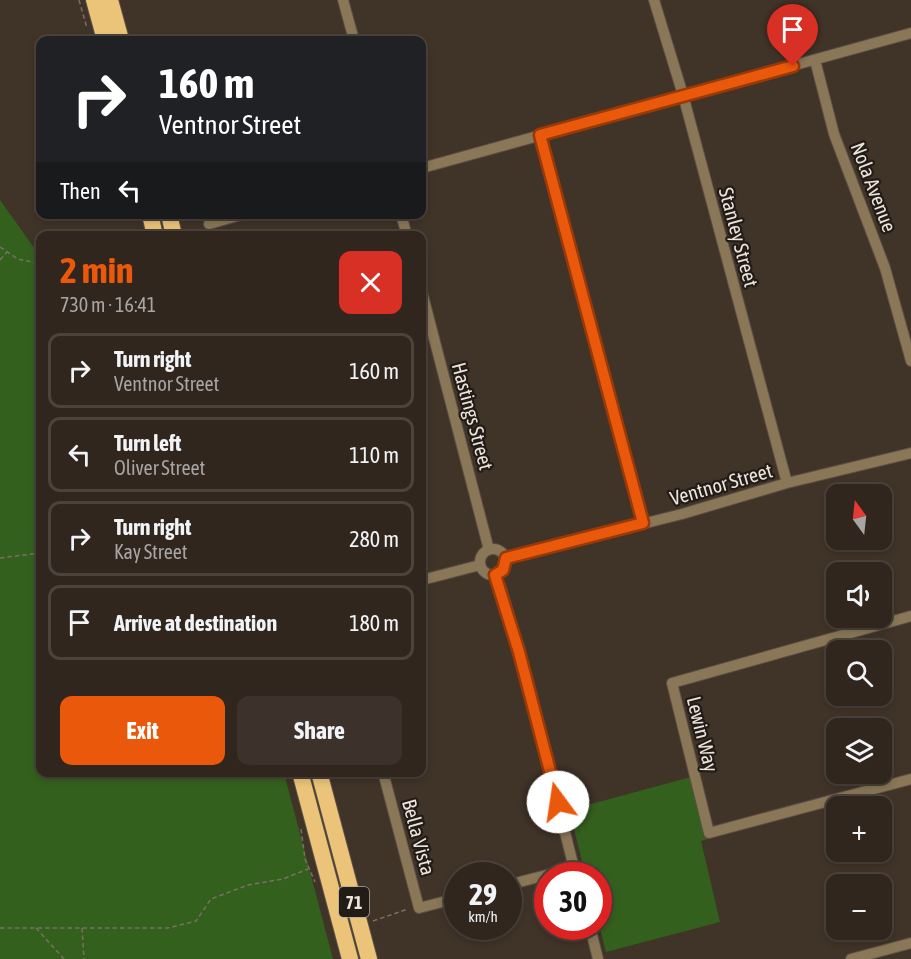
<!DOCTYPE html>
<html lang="en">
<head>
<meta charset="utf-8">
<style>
	:root { --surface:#30261e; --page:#3c322b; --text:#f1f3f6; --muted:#a8a5a4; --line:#4b433c; --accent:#ea580c }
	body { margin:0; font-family:"Asap Condensed",sans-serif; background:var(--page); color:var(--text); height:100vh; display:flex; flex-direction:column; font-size:22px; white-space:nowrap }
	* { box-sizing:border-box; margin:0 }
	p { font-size:20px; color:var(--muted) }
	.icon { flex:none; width:33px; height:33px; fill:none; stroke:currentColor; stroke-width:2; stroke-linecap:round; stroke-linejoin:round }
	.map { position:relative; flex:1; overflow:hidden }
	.details { position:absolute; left:36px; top:231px; width:390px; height:546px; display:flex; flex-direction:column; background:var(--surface); border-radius:12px; box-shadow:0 3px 9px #0003,0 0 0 2px var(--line) }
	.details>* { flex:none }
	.hud { position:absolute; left:36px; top:36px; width:390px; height:183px; border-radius:12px; box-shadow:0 3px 9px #0003,0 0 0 2px var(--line); background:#202124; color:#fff; overflow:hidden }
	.needle { width:39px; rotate:345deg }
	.controls { position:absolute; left:826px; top:484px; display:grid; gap:12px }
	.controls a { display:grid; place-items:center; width:66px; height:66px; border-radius:12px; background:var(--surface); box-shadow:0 3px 9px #0003,0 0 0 2px var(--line); font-size:30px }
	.speed { position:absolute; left:444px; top:862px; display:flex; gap:12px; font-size:30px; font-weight:700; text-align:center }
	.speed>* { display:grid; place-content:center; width:78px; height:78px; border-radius:50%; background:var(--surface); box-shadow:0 3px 9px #0003,0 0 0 2px var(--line); line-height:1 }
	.speed small { font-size:15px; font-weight:400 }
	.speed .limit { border:9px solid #d22; background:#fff; color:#111 }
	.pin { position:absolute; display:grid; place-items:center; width:51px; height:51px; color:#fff; margin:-62px -26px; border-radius:50% 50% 50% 0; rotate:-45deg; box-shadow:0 0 6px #0007 }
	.pin .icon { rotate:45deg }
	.me { position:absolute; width:66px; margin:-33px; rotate:346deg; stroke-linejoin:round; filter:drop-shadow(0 0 4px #0008) }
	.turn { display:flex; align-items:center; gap:21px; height:126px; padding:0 24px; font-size:27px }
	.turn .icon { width:78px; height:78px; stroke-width:2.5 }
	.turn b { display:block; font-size:42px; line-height:51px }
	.then { display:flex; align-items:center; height:57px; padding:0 24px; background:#0003; gap:12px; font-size:22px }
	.round { display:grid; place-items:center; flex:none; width:63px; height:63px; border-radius:12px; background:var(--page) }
	.head { display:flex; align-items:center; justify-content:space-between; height:102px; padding:0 24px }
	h1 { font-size:36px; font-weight:700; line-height:45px; color:var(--accent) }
	.action { display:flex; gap:12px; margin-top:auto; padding:12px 24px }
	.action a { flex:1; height:69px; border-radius:12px; background:var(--accent); color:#fff; font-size:24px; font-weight:700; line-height:69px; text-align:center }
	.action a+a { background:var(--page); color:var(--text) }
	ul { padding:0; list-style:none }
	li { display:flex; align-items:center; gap:18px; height:75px; margin:0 12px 9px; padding:0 12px; border:3px solid var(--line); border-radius:12px }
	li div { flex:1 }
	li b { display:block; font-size:22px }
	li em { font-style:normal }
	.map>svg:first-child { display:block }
</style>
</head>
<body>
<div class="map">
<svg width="911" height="959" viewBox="0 0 911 959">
	<rect width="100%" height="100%" fill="#403328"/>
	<path fill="#34601e" d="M0,200L37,252H40V772L284,773L333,959H0Z
		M691,777L708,839L701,841L720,922L606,952L599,925L598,876H586L569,810Z"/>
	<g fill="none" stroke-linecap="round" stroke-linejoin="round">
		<defs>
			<path id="minor" d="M343,0L354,40
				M654,0L683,95L787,483
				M815,60L834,134L885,268L911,361
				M540,135L643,523
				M422,168L911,33
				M401,214L407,236
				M209,224L244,214
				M422,292L489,550
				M480 562a13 13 0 1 1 26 0a13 13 0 1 1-26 0Z
				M506,558L682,514L787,483L911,453
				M495,575L502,591L530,693L576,876
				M422,580L480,565
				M911,616L672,683L709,833L911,779
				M383,772L419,908L458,898
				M508,885L574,868
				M590,927L598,959
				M851,959L911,943"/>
			<path id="trunk" d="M94,0L105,40
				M110,0L121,40
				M150,214L155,236
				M169,214L174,236
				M300,772L350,959
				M319,772L369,959"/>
		</defs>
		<use href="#minor" stroke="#5c4f45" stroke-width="12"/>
		<use href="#trunk" stroke="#5c4f45" stroke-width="18"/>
		<path stroke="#7a6f65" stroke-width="1.5" stroke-dasharray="4.5 3" stroke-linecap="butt" d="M79,0L87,28
			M0,247L18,259L40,264
			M0,260L7,252
			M0,558L40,553
			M301,829L305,859L315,882
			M373,921L408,909
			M0,928H168L196,921L211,899L248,885L283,879L308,869
			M36,928L64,959
			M82,928L84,959"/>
		<use href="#minor" stroke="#897757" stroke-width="10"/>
		<use href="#trunk" stroke="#ebc479" stroke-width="16"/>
	</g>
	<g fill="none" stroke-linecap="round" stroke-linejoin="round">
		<defs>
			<path id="route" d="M558,802L519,652L495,575L503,570L506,558L643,523L540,135L793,66"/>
		</defs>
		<use href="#route" stroke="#983908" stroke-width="15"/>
		<use href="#route" stroke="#ea580c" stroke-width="10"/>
	</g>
	<g text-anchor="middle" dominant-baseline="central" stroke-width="4.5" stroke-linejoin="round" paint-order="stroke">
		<rect fill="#221c17" stroke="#b0a8a2" stroke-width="1.5" x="339" y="887" width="30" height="30" rx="4.5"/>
		<g font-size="18" font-weight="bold" fill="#ede4dd">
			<text x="354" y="902">71</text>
		</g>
		<g font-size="20" fill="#ede4dd" stroke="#221c17">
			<text transform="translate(874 187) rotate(69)">Nola Avenue</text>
			<text transform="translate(739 237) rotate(75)">Stanley Street</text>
			<text transform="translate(473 416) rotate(75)">Hastings Street</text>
			<text transform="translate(721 484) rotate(-16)">Ventnor Street</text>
			<text transform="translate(703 734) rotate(76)">Lewin Way</text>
			<text transform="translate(419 837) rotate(75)">Bella Vista</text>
		</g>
	</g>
</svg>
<div class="controls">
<a><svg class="needle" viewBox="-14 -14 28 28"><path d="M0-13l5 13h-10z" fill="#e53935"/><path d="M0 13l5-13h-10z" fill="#a8a5a4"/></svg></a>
<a><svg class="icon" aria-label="sound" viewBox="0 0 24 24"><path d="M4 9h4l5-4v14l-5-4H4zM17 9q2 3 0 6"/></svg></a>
<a><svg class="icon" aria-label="search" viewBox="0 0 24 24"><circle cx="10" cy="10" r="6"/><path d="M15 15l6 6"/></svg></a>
<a><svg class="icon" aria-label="layers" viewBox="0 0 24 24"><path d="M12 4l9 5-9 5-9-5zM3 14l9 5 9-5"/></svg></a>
<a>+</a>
<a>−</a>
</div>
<div class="speed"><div>29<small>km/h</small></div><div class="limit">30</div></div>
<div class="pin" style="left:793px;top:66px;background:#d93025"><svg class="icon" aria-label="arrive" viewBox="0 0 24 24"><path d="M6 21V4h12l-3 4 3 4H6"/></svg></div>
<svg class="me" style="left:558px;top:802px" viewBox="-20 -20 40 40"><circle r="19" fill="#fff"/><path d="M0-13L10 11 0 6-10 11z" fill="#ea580c"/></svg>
<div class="hud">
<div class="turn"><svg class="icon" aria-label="right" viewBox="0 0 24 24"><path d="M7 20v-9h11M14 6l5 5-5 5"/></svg><div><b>160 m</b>Ventnor Street</div></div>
<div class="then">Then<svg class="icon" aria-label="left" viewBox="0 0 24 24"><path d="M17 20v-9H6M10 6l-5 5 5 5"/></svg></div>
</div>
<section class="details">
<div class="head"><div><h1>2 min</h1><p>730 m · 16:41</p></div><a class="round" style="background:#d93025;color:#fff"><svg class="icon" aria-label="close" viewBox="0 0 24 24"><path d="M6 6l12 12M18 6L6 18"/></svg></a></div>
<ul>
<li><svg class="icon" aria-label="right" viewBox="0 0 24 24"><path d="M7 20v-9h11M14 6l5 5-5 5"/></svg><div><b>Turn right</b><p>Ventnor Street</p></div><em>160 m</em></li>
<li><svg class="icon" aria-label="left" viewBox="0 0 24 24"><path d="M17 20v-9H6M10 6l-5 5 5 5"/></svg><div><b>Turn left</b><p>Oliver Street</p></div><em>110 m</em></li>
<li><svg class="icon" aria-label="right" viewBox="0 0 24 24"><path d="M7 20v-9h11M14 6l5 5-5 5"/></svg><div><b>Turn right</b><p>Kay Street</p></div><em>280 m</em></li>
<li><svg class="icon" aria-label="arrive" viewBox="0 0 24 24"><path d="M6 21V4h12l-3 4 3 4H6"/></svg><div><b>Arrive at destination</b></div><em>180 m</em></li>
</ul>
<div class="action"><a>Exit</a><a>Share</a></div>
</section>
</div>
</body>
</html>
